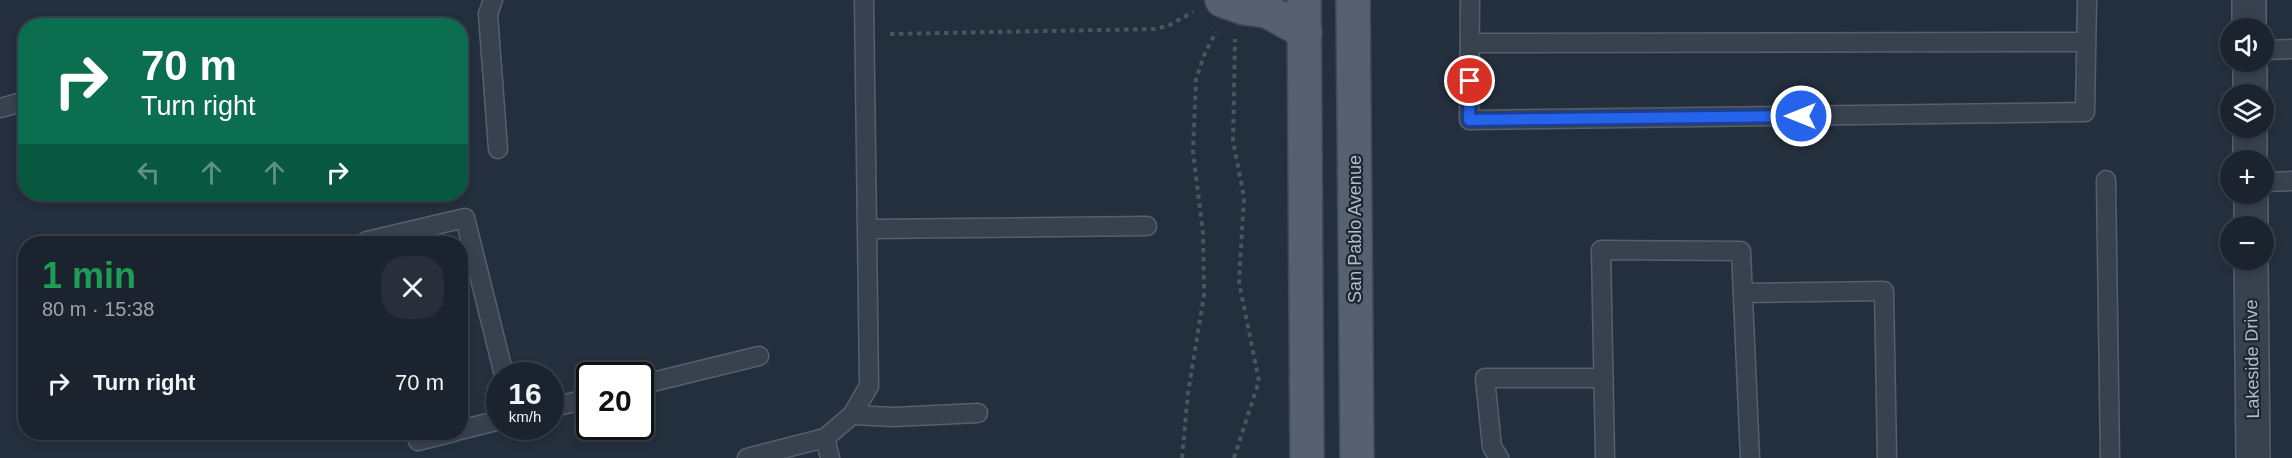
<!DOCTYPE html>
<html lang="en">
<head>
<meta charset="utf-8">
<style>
	:root { --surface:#1b232e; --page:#282f3a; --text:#f1f3f6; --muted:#a0a4aa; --line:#39404a }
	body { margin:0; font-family:Arial,sans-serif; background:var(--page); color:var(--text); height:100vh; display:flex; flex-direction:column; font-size:22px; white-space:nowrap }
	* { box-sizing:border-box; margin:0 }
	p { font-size:20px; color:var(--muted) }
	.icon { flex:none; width:33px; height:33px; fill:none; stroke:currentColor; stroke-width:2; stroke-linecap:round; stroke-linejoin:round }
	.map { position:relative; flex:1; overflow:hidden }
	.panel { position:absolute; left:18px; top:236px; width:450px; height:204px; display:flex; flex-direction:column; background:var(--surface); border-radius:24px; box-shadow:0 3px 9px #0003,0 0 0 2px var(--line) }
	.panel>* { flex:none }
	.top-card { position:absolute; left:18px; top:18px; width:450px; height:183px; border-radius:24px; box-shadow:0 3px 9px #0003,0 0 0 2px var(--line); background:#0b6e4f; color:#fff; overflow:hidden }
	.controls { position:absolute; left:2220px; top:18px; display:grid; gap:12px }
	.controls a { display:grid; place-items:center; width:54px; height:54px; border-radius:50%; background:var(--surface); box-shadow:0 3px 9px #0003,0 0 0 2px var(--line); font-size:30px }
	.speed { position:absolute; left:486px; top:362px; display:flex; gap:12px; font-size:30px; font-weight:700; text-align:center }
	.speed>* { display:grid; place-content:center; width:78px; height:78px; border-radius:50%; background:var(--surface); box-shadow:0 3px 9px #0003,0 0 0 2px var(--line); line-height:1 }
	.speed small { font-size:15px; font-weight:400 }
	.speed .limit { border:3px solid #111; border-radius:9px; background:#fff; color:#111 }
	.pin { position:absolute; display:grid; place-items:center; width:51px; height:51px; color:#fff; margin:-26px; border:3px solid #fff; border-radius:50%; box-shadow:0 2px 6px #0007 }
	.me { position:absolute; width:66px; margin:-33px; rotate:270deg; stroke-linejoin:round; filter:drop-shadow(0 0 4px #0008) }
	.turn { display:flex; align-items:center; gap:21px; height:126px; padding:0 24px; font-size:27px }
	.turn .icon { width:78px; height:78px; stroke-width:2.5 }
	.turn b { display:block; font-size:42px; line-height:51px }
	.lanes { display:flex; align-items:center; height:57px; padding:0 24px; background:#0003; justify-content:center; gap:30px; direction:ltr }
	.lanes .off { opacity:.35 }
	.round { display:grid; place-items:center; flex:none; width:63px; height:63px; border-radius:24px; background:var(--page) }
	.overview { display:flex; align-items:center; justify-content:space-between; height:102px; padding:0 24px }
	h1 { font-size:36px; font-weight:600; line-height:45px; color:#1e9e55 }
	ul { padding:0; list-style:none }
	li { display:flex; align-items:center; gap:18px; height:90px; padding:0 24px }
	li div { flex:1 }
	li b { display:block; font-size:22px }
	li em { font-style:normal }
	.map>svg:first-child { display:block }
</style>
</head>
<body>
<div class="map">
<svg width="2292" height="458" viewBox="0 0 2292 458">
	<rect width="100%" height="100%" fill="#242f3e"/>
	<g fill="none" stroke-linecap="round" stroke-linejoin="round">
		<defs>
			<path id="lane" d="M493,0L488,14L498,149
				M1470,0L1469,120L2085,112L2087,0
				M1470,43L2086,42
				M2264,50L2292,49
				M0,108L26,101
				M2106,180L2110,458
				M2264,182L2292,181
				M868,229L1147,226
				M368,243L367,241L465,218L504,375
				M1743,293L1884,291L1887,458
				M640,385L759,356
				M550,408L590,398
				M852,415L894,417L978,413
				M460,430L500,420
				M825,438L830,458
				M418,441L454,432
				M747,458L825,438L852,415L869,386L864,0
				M1499,458L1492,447L1485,378H1604
				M1605,458L1601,250L1741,251L1750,458"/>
			<path id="street" d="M2249,0V28
				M2250,62V94
				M2250,128V160
				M2251,194V226
				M2251,260L2253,458"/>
			<path id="primary" d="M1222,0L1244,8L1267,11L1305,32
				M1304,0L1307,458
				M1353,0L1357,458"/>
		</defs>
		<use href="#lane" stroke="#565f6c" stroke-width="21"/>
		<use href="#street" stroke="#565f6c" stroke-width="36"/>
		<use href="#primary" stroke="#414a57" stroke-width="36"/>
		<path stroke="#44595c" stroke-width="4" stroke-dasharray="4.5 4.5" stroke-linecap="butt" d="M890,34L1154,29L1168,26L1193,12
			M1182,458L1188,393L1204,295L1203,233L1193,152L1196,79L1205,53L1216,32
			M1234,458L1259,381L1239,282L1244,197L1233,141L1235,39"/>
		<use href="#lane" stroke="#38414e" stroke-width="18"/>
		<use href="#street" stroke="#38414e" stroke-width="33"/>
		<use href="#primary" stroke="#56606e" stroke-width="33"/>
	</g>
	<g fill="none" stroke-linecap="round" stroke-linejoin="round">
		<defs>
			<path id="route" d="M1470,81L1469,120L1801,116"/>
		</defs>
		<use href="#route" stroke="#184099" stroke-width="15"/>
		<use href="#route" stroke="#2563eb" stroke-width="10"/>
	</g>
	<g text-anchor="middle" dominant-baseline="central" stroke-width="4.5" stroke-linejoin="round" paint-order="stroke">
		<g font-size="18" fill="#b4bcc9" stroke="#1d2633">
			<text transform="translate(1355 229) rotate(-90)">San Pablo Avenue</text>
			<text transform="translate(2252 359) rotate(-91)">Lakeside Drive</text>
		</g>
	</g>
</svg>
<div class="controls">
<a><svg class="icon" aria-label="sound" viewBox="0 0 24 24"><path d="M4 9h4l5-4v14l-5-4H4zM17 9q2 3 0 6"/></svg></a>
<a><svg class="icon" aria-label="layers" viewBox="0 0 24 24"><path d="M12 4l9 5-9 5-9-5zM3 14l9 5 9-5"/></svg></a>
<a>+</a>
<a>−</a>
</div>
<div class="speed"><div>16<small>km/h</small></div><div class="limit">20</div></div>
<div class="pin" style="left:1470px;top:81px;background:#d93025"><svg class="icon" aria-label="arrive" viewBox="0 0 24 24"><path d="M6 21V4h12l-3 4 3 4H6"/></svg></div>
<svg class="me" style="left:1801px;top:116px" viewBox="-20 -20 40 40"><circle r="17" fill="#2563eb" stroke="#fff" stroke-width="3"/><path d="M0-11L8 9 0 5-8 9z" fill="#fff"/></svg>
<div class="top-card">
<div class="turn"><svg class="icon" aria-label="right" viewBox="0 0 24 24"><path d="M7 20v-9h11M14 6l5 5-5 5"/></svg><div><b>70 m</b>Turn right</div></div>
<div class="lanes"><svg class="icon off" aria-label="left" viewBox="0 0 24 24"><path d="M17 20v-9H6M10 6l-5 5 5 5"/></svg><svg class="icon off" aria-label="ahead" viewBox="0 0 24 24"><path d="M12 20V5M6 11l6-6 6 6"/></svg><svg class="icon off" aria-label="ahead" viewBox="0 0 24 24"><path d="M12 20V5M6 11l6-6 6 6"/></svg><svg class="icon" aria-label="right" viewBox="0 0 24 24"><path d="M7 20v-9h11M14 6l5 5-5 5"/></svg></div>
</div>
<section class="panel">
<div class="overview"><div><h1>1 min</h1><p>80 m · 15:38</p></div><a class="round"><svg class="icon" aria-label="close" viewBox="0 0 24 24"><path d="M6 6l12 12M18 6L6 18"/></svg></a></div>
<ul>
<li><svg class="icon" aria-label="right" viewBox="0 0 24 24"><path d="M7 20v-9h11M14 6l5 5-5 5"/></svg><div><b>Turn right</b></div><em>70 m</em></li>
</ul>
</section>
</div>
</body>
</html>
